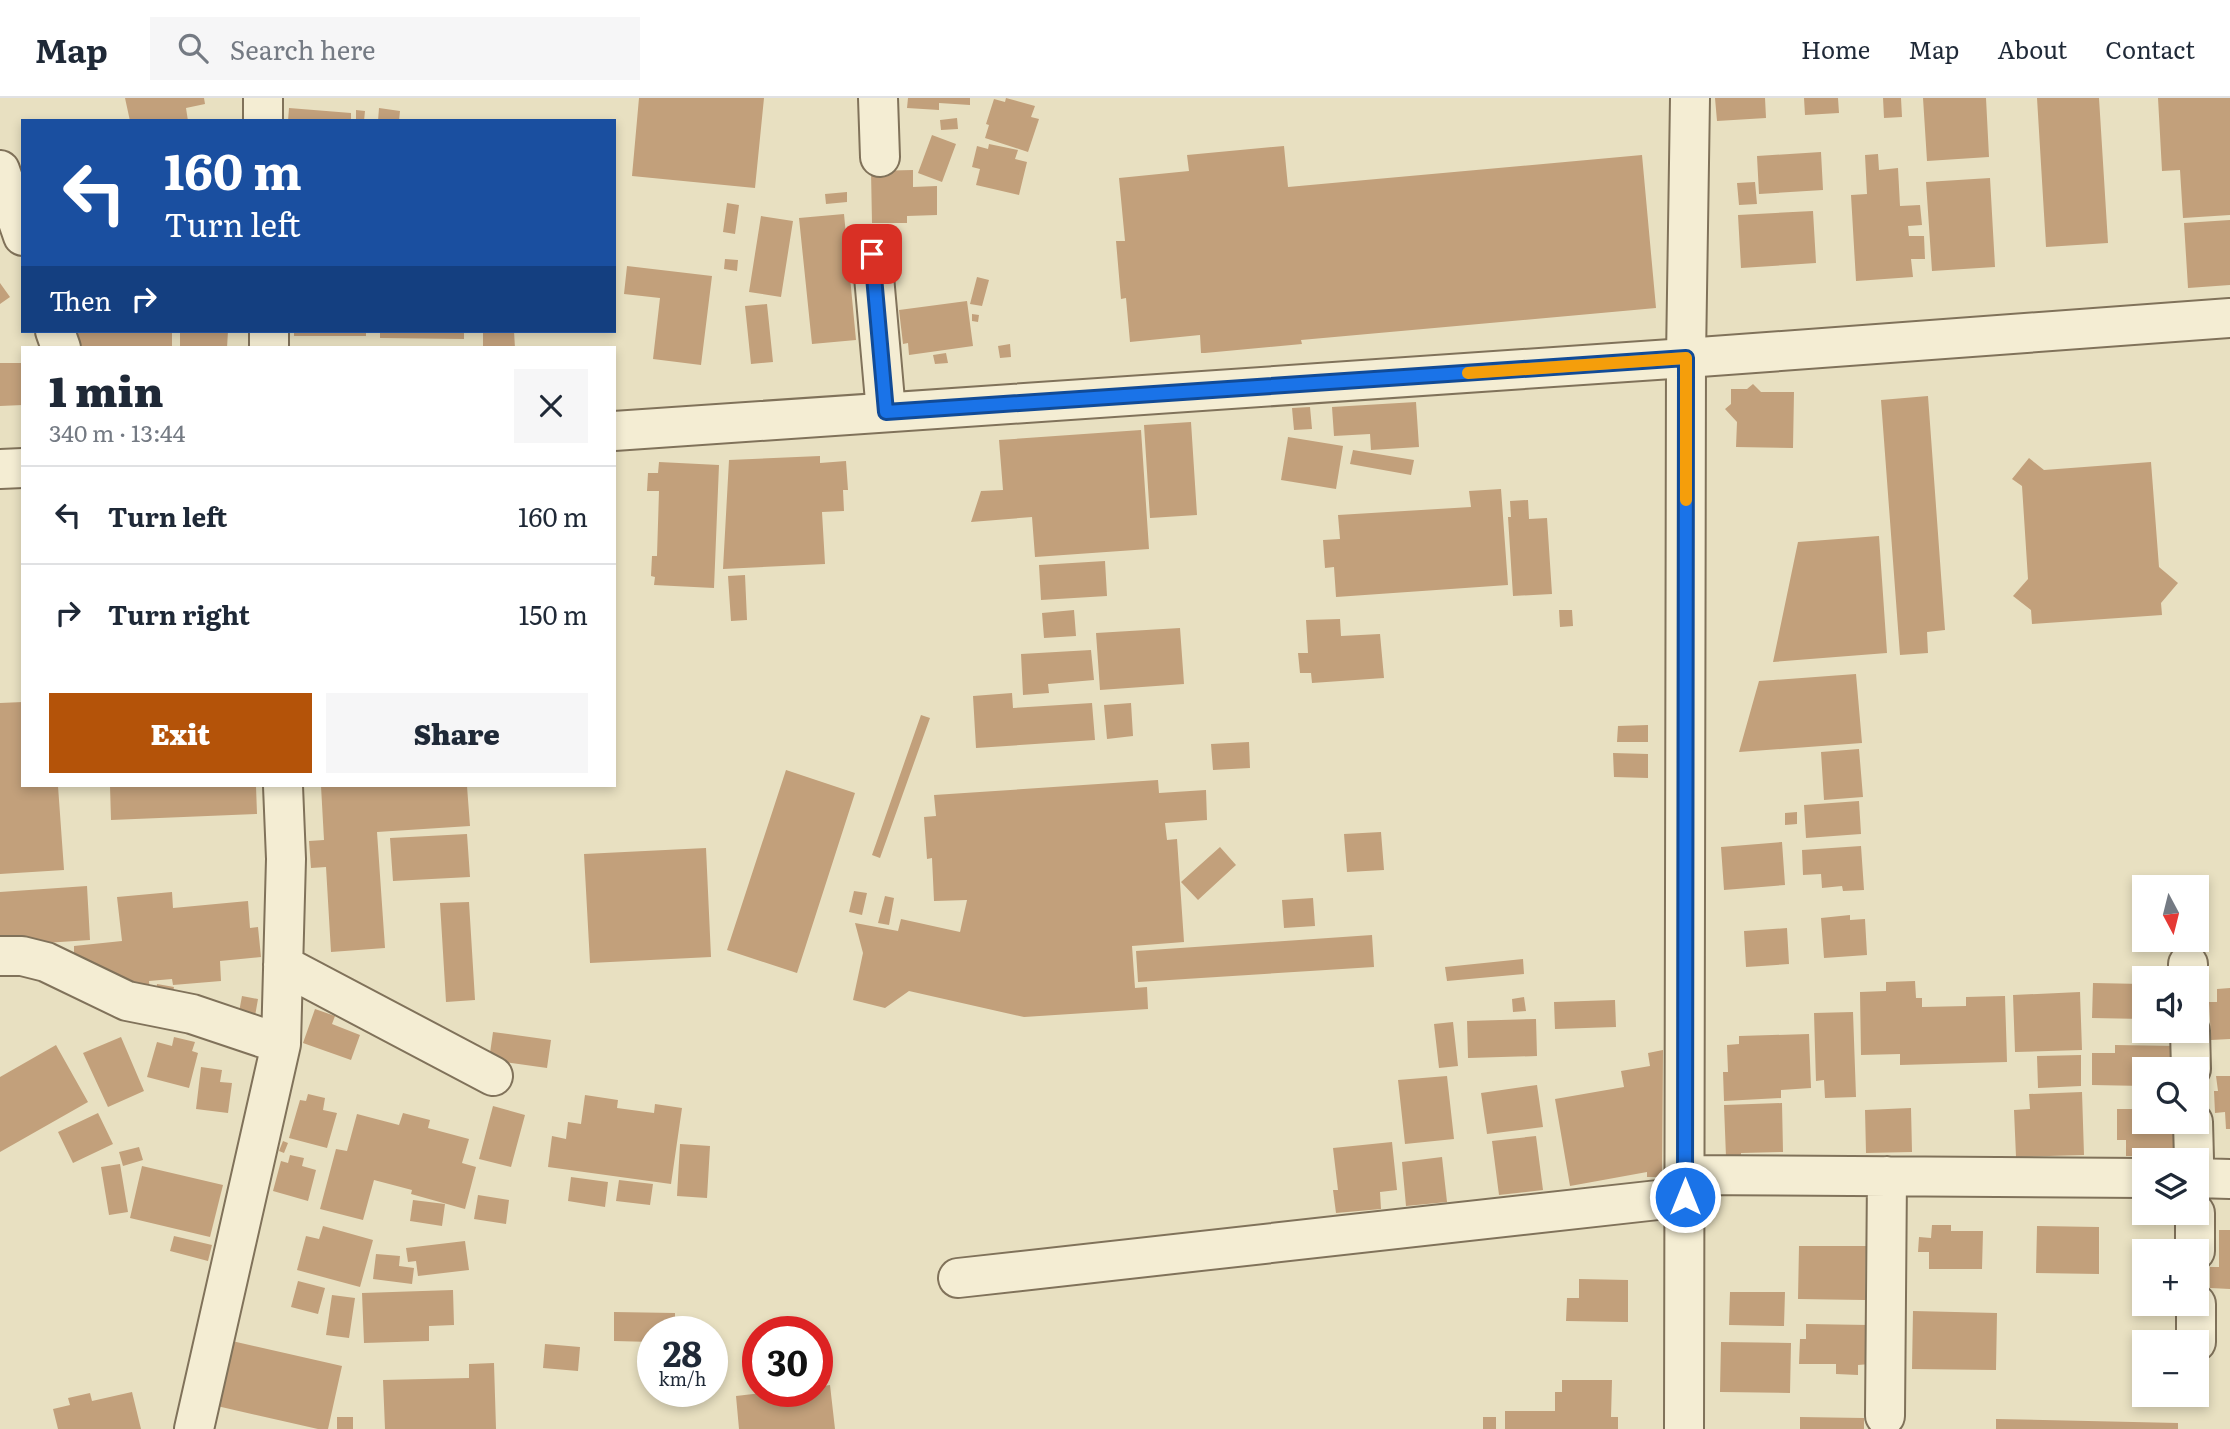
<!DOCTYPE html>
<html lang="en">
<head>
<meta charset="utf-8">
<style>
	:root { --surface:#fff; --page:#f6f6f7; --text:#1f2937; --muted:#747a83; --line:#e0e1e3; --accent:#b45309 }
	body { margin:0; font-family:Literata,serif; background:var(--page); color:var(--text); height:100vh; display:flex; flex-direction:column; font-size:26px; white-space:nowrap }
	* { box-sizing:border-box; margin:0 }
	p { font-size:23px; color:var(--muted) }
	.icon { flex:none; width:38px; height:38px; fill:none; stroke:currentColor; stroke-width:2; stroke-linecap:round; stroke-linejoin:round }
	.map { position:relative; flex:1; overflow:hidden }
	.side { position:absolute; left:21px; top:248px; width:595px; height:441px; display:flex; flex-direction:column; background:var(--surface); border-radius:0px; box-shadow:0 4px 10px #0003 }
	.side>* { flex:none }
	.banner { position:absolute; left:21px; top:21px; width:595px; height:214px; border-radius:0px; box-shadow:0 4px 10px #0003; background:#1a4fa0; color:#fff; overflow:hidden }
	.needle { width:46px; rotate:173deg }
	.fabs { position:absolute; left:2132px; top:777px; display:grid; gap:14px }
	.fabs a { display:grid; place-items:center; width:77px; height:77px; border-radius:0px; background:var(--surface); box-shadow:0 4px 10px #0003; font-size:35px }
	.speed { position:absolute; left:637px; top:1218px; display:flex; gap:14px; font-size:35px; font-weight:700; text-align:center }
	.speed>* { display:grid; place-content:center; width:91px; height:91px; border-radius:50%; background:var(--surface); box-shadow:0 4px 10px #0003; line-height:1 }
	.speed small { font-size:18px; font-weight:400 }
	.speed .limit { border:10px solid #d22; background:#fff; color:#111 }
	.pin { position:absolute; display:grid; place-items:center; width:60px; height:60px; color:#fff; margin:-30px; border-radius:14px; box-shadow:0 4px 10px #0006 }
	.me { position:absolute; width:77px; margin:-38px; rotate:0deg; stroke-linejoin:round; filter:drop-shadow(0 0 5px #0008) }
	.turn { display:flex; align-items:center; gap:24px; height:147px; padding:0 28px; font-size:32px }
	.turn .icon { width:91px; height:91px; stroke-width:2.5 }
	.turn b { display:block; font-size:49px; line-height:60px }
	.then { display:flex; align-items:center; height:66px; padding:0 28px; background:#0003; gap:14px; font-size:26px }
	.round { display:grid; place-items:center; flex:none; width:74px; height:74px; border-radius:0px; background:var(--page) }
	.overview { display:flex; align-items:center; justify-content:space-between; height:119px; padding:0 28px }
	h1 { font-size:42px; font-weight:800; line-height:52px }
	.button { display:flex; gap:14px; margin-top:auto; padding:14px 28px }
	.button a { flex:1; height:80px; border-radius:0px; background:var(--accent); color:#fff; font-size:28px; font-weight:800; line-height:80px; text-align:center }
	.button a+a { background:var(--page); color:var(--text) }
	ul { padding:0; list-style:none }
	li { display:flex; align-items:center; gap:21px; height:98px; padding:0 28px; border-top:2px solid var(--line) }
	li div { flex:1 }
	li b { display:block; font-size:26px }
	li em { font-style:normal }
	header { display:flex; align-items:center; gap:42px; box-sizing:border-box; height:98px; padding:0 35px; background:var(--surface); border-bottom:2px solid var(--line) }
	header strong { font-size:33px }
	nav { display:flex; gap:38px; margin-inline-start:auto; font-size:24px }
	.search { width:490px; height:63px; background:var(--page); display:flex; align-items:center; gap:18px; box-sizing:border-box; padding:0 24px; border-radius:0px; color:var(--muted); font-size:26px }
	.map>svg:first-child { display:block }
</style>
</head>
<body>
<header>
<strong>Map</strong>
<div class="search"><svg class="icon" aria-label="search" viewBox="0 0 24 24"><circle cx="10" cy="10" r="6"/><path d="M15 15l6 6"/></svg>Search here</div>
<nav><a>Home</a><a>Map</a><a>About</a><a>Contact</a></nav>
</header>
<div class="map">
<svg width="2230" height="1331" viewBox="0 0 2230 1331">
	<rect width="100%" height="100%" fill="#e8e0c1"/>
	<path fill="#c2a07b" d="M125,0H204L205,6L186,10L188,23H130Z
		M639,0H764L755,90L632,78Z
		M908,0H970V7L939,5V12L907,10Z
		M1006,0L1035,8L1031,19L1039,21L1028,54L985,40L989,27L986,26L994,1L1005,4Z
		M1715,0H1765L1766,20L1717,23Z
		M1804,0H1838L1839,15L1805,17Z
		M1883,0H1901L1902,19L1884,20Z
		M1923,0H1986L1989,59L1927,63Z
		M2037,0H2099L2108,145L2046,149Z
		M2158,0H2230V117L2183,120L2180,72L2162,73Z
		M289,10L351,15V23H288Z
		M379,10L400,13L399,23H378Z
		M356,12L365,13L364,23H356Z
		M957,20L958,31L941,32L940,22Z
		M932,37L956,46L942,84L918,75Z
		M989,46L1018,52L1015,61L1027,64L1019,97L976,87L980,71L972,69L977,48L988,51Z
		M1284,48L1288,89L1642,57L1656,210L1301,242L1302,246L1205,255H1201L1200,237L1130,244L1126,200L1121,201L1116,143H1125L1119,80L1189,73L1187,57Z
		M1821,54L1823,92L1759,96L1757,58Z
		M1878,56L1879,72L1898,70L1900,108L1920,107L1922,127L1908,128L1909,138H1924L1925,161H1911L1913,179L1856,183L1851,97L1867,96L1865,57Z
		M913,72V89L937,88V117L907,118V125H872L871,73Z
		M1990,80L1995,169L1932,173L1926,84Z
		M1755,84L1757,106L1739,107L1737,85Z
		M847,94V104L826,106L825,96Z
		M727,105L739,107L735,136L723,134Z
		M1813,113L1816,165L1741,170L1738,117Z
		M844,116L856,242L812,246L799,120Z
		M761,118L793,123L781,199L749,194Z
		M2230,122V187L2188,190L2184,125Z
		M725,161L738,162L737,173L724,171Z
		M627,168L712,178L701,267L653,261L660,200L624,196Z
		M977,179L989,182L982,208L970,206Z
		M0,185L10,199L0,206Z
		M967,203L973,248L909,257L908,245L903,246L899,212Z
		M767,206L773,264L751,266L745,208Z
		M972,216L979,217L978,224L972,223Z
		M78,233H172V250H77Z
		M180,233H228L227,250H180Z
		M294,233H366V238H294Z
		M380,233H464V241L380,240Z
		M483,233H514L515,250H483Z
		M1010,246L1011,259L1000,260L998,248Z
		M946,255L948,265L935,266L933,257Z
		M0,265H23V307L0,308Z
		M1753,286L1761,294H1794L1793,350L1736,349L1737,324L1725,311L1731,306V291H1747Z
		M1928,298L1945,532L1927,534L1928,555L1900,557L1881,302Z
		M1416,304L1419,349L1371,352L1370,336L1334,338L1332,309Z
		M1310,309L1312,331L1294,332L1292,310Z
		M1191,324L1197,417L1150,420L1144,327Z
		M1141,332L1149,451L1035,459L1032,419L971,424L981,393L1003,392L999,342Z
		M1288,339L1343,348L1336,391L1281,382Z
		M1353,352L1414,362L1411,377L1350,366Z
		M820,358V365L846,363L848,392H843L844,413L822,414L825,466L723,471L729,362Z
		M2029,360L2044,372L2151,364L2159,469L2178,485L2161,505L2162,517L2032,526L2031,512L2013,498L2028,481L2022,388L2012,381Z
		M659,364L719,367L714,490L654,487L655,479L651,478L652,458H657L659,393H647L648,375H658Z
		M1501,391L1508,487L1336,499L1334,469L1325,470L1323,442L1340,441L1338,417L1471,409L1469,393Z
		M1528,402L1529,421L1547,420L1552,496L1513,498L1508,419H1511L1510,403Z
		M1879,438L1887,555L1773,564L1798,444Z
		M1105,463L1107,498L1041,502L1039,467Z
		M745,477L747,522L731,523L728,478Z
		M1074,512L1076,538L1044,540L1042,515Z
		M1559,512H1572L1573,528L1560,529Z
		M1340,521L1341,538L1380,536L1384,580L1312,585L1311,575H1300L1298,555H1308L1306,522Z
		M1180,530L1184,586L1100,592L1096,535Z
		M1091,552L1094,582L1048,586L1049,595L1023,597L1021,556Z
		M1856,576L1862,645L1739,654L1759,583Z
		M1012,595L1013,610L1092,605L1095,642L976,650L973,598Z
		M23,604V688H58L64,772L0,776V605Z
		M1131,605L1133,638L1107,641L1104,607Z
		M921,617L930,620L880,760L872,757Z
		M1648,627V644H1617L1618,628Z
		M1249,644L1250,670L1213,672L1211,646Z
		M1859,651L1863,699L1824,702L1821,654Z
		M1613,655L1648,656V680L1614,679Z
		M786,672L855,695L797,875L727,852Z
		M1158,682L1159,695L1206,692L1207,722L1165,725L1167,742L1177,741L1184,844L1132,848L1135,890L1147,889L1148,911L1024,919L909,893L885,910L853,902L863,855L855,825L898,833L901,821L960,834L967,802L934,803L932,760L927,761L924,719L936,718L934,697Z
		M110,688H256L257,716L111,722Z
		M321,688H467L470,728L377,734L385,850L331,854L326,769L311,770L309,743L324,742Z
		M1859,703L1861,736L1806,740L1804,707Z
		M1797,714V726L1785,727V715Z
		M1381,734L1384,772L1347,774L1344,736Z
		M467,736L470,779L393,783L390,740Z
		M1782,744L1785,787L1724,792L1721,749Z
		M1861,748L1864,792L1843,793L1842,788L1822,790L1821,776L1803,777L1802,752Z
		M1220,749L1236,767L1198,802L1181,784Z
		M706,750L711,859L590,865L584,756Z
		M87,788L90,842L0,848V794Z
		M854,793L867,795L862,817L849,814Z
		M172,794L173,810L248,803L250,830L258,829L261,859L220,863L221,883L173,887L172,881L149,883L150,895L74,856V848L122,843L117,799Z
		M885,798L894,800L889,827L878,825Z
		M1313,800L1315,828L1284,830L1282,802Z
		M469,804L475,902L446,904L440,805Z
		M1850,817V822L1865,821L1867,857L1824,860L1821,820Z
		M1787,830L1789,866L1746,869L1744,833Z
		M1372,837L1374,869L1138,884L1136,853Z
		M1523,861L1524,876L1447,883L1445,869Z
		M1915,883L1916,900H1922V909L1966,908V899L2005,898L2007,964L1900,967V956L1861,957L1860,894L1886,893V884Z
		M2093,885L2144,886V921L2092,920Z
		M157,886L174,889L172,899L156,897Z
		M2230,890V941L2211,942L2209,904H2217V891Z
		M2080,894L2082,952L2015,954L2013,897Z
		M242,898L258,901L255,918L239,914Z
		M1524,899L1526,913L1513,914L1512,901Z
		M1615,902L1616,929L1555,931L1554,904Z
		M315,911L335,918L332,926L360,937L351,962L303,945Z
		M1853,914L1856,999L1825,1000L1824,982L1816,983L1814,915Z
		M1536,921L1537,958L1468,960L1467,923Z
		M1453,924L1458,968L1439,970L1434,926Z
		M493,934L551,942L547,970L489,962Z
		M1809,936L1811,990L1781,992V1000L1724,1003L1723,974H1728L1727,947L1739,946V938Z
		M121,939L144,993L108,1009L83,955Z
		M174,939L195,944L192,953L198,955L189,990L147,979L157,944L172,948Z
		M56,947L88,1004L0,1054V979Z
		M2115,947L2178,948V971H2144V988L2092,987V955H2115Z
		M1663,952L1662,1079H1647V1074L1570,1088L1555,1001L1624,989L1621,973L1650,968L1648,955Z
		M2081,957V988L2038,990L2037,958Z
		M201,969L222,972L220,984L232,985L228,1015L196,1011Z
		M1447,978L1454,1041L1405,1046L1398,982Z
		M2216,978H2230V1031H2226L2225,1014L2215,1015L2214,993H2218Z
		M1537,987L1543,1029L1487,1036L1481,995Z
		M2082,994L2084,1057L2016,1059L2014,1012L2030,1011L2029,996Z
		M308,996L325,1000L323,1012L337,1015L327,1050L289,1040L300,1002L306,1003Z
		M585,997L618,1002L617,1010L654,1015L655,1006L682,1010L671,1086L548,1069L552,1038L566,1041L568,1024L581,1026Z
		M1782,1005L1783,1054L1741,1055V1059H1726L1724,1007Z
		M493,1008L525,1017L511,1069L479,1061Z
		M1911,1010L1912,1054L1866,1055L1865,1012Z
		M2117,1011H2144V1024H2182L2181,1058H2126V1042H2117Z
		M98,1015L113,1046L73,1065L58,1034Z
		M403,1015L430,1022L428,1030L469,1041L462,1065L476,1069L465,1111L411,1096L412,1092L374,1082L363,1122L320,1111L336,1051L347,1053L357,1016L399,1027Z
		M1536,1038L1543,1092L1499,1097L1492,1043Z
		M283,1043L288,1045L284,1055L279,1053Z
		M1392,1044L1397,1092L1380,1094L1381,1111L1336,1115L1333,1092H1338L1333,1050Z
		M680,1046L710,1048L707,1100L677,1098Z
		M139,1049L143,1062L123,1068L119,1054Z
		M290,1057L304,1060L302,1068L316,1072L308,1103L273,1093L281,1063L288,1065Z
		M1442,1059L1447,1104L1406,1108L1402,1064Z
		M120,1066L128,1114L109,1117L101,1069Z
		M142,1068L223,1087L210,1139L130,1120Z
		M571,1079L608,1084L605,1109L568,1103Z
		M619,1082L653,1086L650,1107L616,1103Z
		M478,1097L509,1102L506,1126L474,1121Z
		M413,1102L445,1106L442,1128L410,1123Z
		M1932,1127H1951V1133H1983L1982,1171H1929V1154H1918L1919,1139L1931,1140Z
		M323,1128L373,1142L360,1189L297,1172L306,1138L319,1141Z
		M2037,1128L2099,1129V1176L2036,1175Z
		M2219,1132H2230V1191L2210,1190V1169H2219Z
		M174,1138L212,1147L208,1163L170,1153Z
		M465,1143L469,1172L418,1178L416,1163L408,1164L406,1150Z
		M1799,1148H1866L1865,1202L1798,1201Z
		M376,1156L400,1158L399,1168L414,1170L412,1186L373,1181Z
		M1579,1181L1628,1182V1224L1566,1223L1567,1200H1579Z
		M298,1183L325,1190L318,1216L291,1209Z
		M453,1192L454,1227L429,1228V1243L364,1245L362,1195Z
		M1730,1194H1785L1784,1228L1729,1227Z
		M332,1197L355,1200L349,1240L326,1237Z
		M1913,1213L1997,1215L1996,1272L1912,1271Z
		M614,1214L675,1215V1234H653V1244L614,1243Z
		M1806,1226L1870,1227V1266L1858,1267V1277L1836,1276V1266H1799L1800,1241H1806Z
		M232,1243L342,1268L328,1331H318L217,1308Z
		M1721,1244L1791,1245L1790,1295L1720,1294Z
		M545,1246L580,1249L578,1273L543,1270Z
		M494,1265L496,1331H385L383,1282L469,1280V1266Z
		M1562,1282H1612L1611,1319H1618V1331H1505V1313H1555V1294H1562Z
		M830,1287L835,1331H739L736,1298L779,1293H817V1289Z
		M132,1294L141,1331H58L53,1311L70,1307L68,1300L90,1295L92,1303Z
		M337,1319H353V1331H337Z
		M1483,1319H1496V1331H1483Z
		M1800,1319L1864,1320V1331H1800Z
		M1996,1321L2178,1325V1331H1996Z"/>
	<g fill="none" stroke-linecap="round" stroke-linejoin="round">
		<defs>
			<path id="minor" d="M263,0V23
				M878,0L880,59
				M0,72L23,138
				M872,156L886,314
				M55,233L61,250
				M269,233V250
				M0,858H22L46,864L127,903L192,916L281,946
				M2188,866V880
				M283,867L493,978
				M2190,933L2191,971
				M2193,1024L2194,1062
				M1685,1077L2144,1080
				M2196,1080L2230,1081
				M2195,1115V1153
				M958,1180L1685,1099
				M2196,1206V1244
				M1885,1318L1887,1078
				M194,1331L281,946L286,761L283,688
				M1684,1331L1686,260L1690,0"/>
			<path id="tertiary" d="M614,333L1686,260L2230,220
				M0,371L23,370"/>
		</defs>
		<use href="#minor" stroke="#80725a" stroke-width="42"/>
		<use href="#tertiary" stroke="#80725a" stroke-width="42"/>
		<use href="#minor" stroke="#f4edd3" stroke-width="38"/>
		<use href="#tertiary" stroke="#f4edd3" stroke-width="38"/>
	</g>
	<g fill="none" stroke-linecap="round" stroke-linejoin="round">
		<defs>
			<path id="route" d="M872,156L886,314L1686,260L1685,1099"/>
		</defs>
		<use href="#route" stroke="#114b97" stroke-width="18"/>
		<use href="#route" stroke="#1a73e8" stroke-width="12"/>
		<path stroke="#f59e0b" stroke-width="12" d="M1468,275L1686,260V402"/>
	</g>
</svg>
<div class="fabs">
<a><svg class="needle" viewBox="-14 -14 28 28"><path d="M0-13l5 13h-10z" fill="#e53935"/><path d="M0 13l5-13h-10z" fill="#747a83"/></svg></a>
<a><svg class="icon" aria-label="sound" viewBox="0 0 24 24"><path d="M4 9h4l5-4v14l-5-4H4zM17 9q2 3 0 6"/></svg></a>
<a><svg class="icon" aria-label="search" viewBox="0 0 24 24"><circle cx="10" cy="10" r="6"/><path d="M15 15l6 6"/></svg></a>
<a><svg class="icon" aria-label="layers" viewBox="0 0 24 24"><path d="M12 4l9 5-9 5-9-5zM3 14l9 5 9-5"/></svg></a>
<a>+</a>
<a>−</a>
</div>
<div class="speed"><div>28<small>km/h</small></div><div class="limit">30</div></div>
<div class="pin" style="left:872px;top:156px;background:#d93025"><svg class="icon" aria-label="arrive" viewBox="0 0 24 24"><path d="M6 21V4h12l-3 4 3 4H6"/></svg></div>
<svg class="me" style="left:1685px;top:1099px" viewBox="-20 -20 40 40"><circle r="17" fill="#1a73e8" stroke="#fff" stroke-width="3"/><path d="M0-11L8 9 0 5-8 9z" fill="#fff"/></svg>
<div class="banner">
<div class="turn"><svg class="icon" aria-label="left" viewBox="0 0 24 24"><path d="M17 20v-9H6M10 6l-5 5 5 5"/></svg><div><b>160 m</b>Turn left</div></div>
<div class="then">Then<svg class="icon" aria-label="right" viewBox="0 0 24 24"><path d="M7 20v-9h11M14 6l5 5-5 5"/></svg></div>
</div>
<section class="side">
<div class="overview"><div><h1>1 min</h1><p>340 m · 13:44</p></div><a class="round"><svg class="icon" aria-label="close" viewBox="0 0 24 24"><path d="M6 6l12 12M18 6L6 18"/></svg></a></div>
<ul>
<li><svg class="icon" aria-label="left" viewBox="0 0 24 24"><path d="M17 20v-9H6M10 6l-5 5 5 5"/></svg><div><b>Turn left</b></div><em>160 m</em></li>
<li><svg class="icon" aria-label="right" viewBox="0 0 24 24"><path d="M7 20v-9h11M14 6l5 5-5 5"/></svg><div><b>Turn right</b></div><em>150 m</em></li>
</ul>
<div class="button"><a>Exit</a><a>Share</a></div>
</section>
</div>
</body>
</html>
